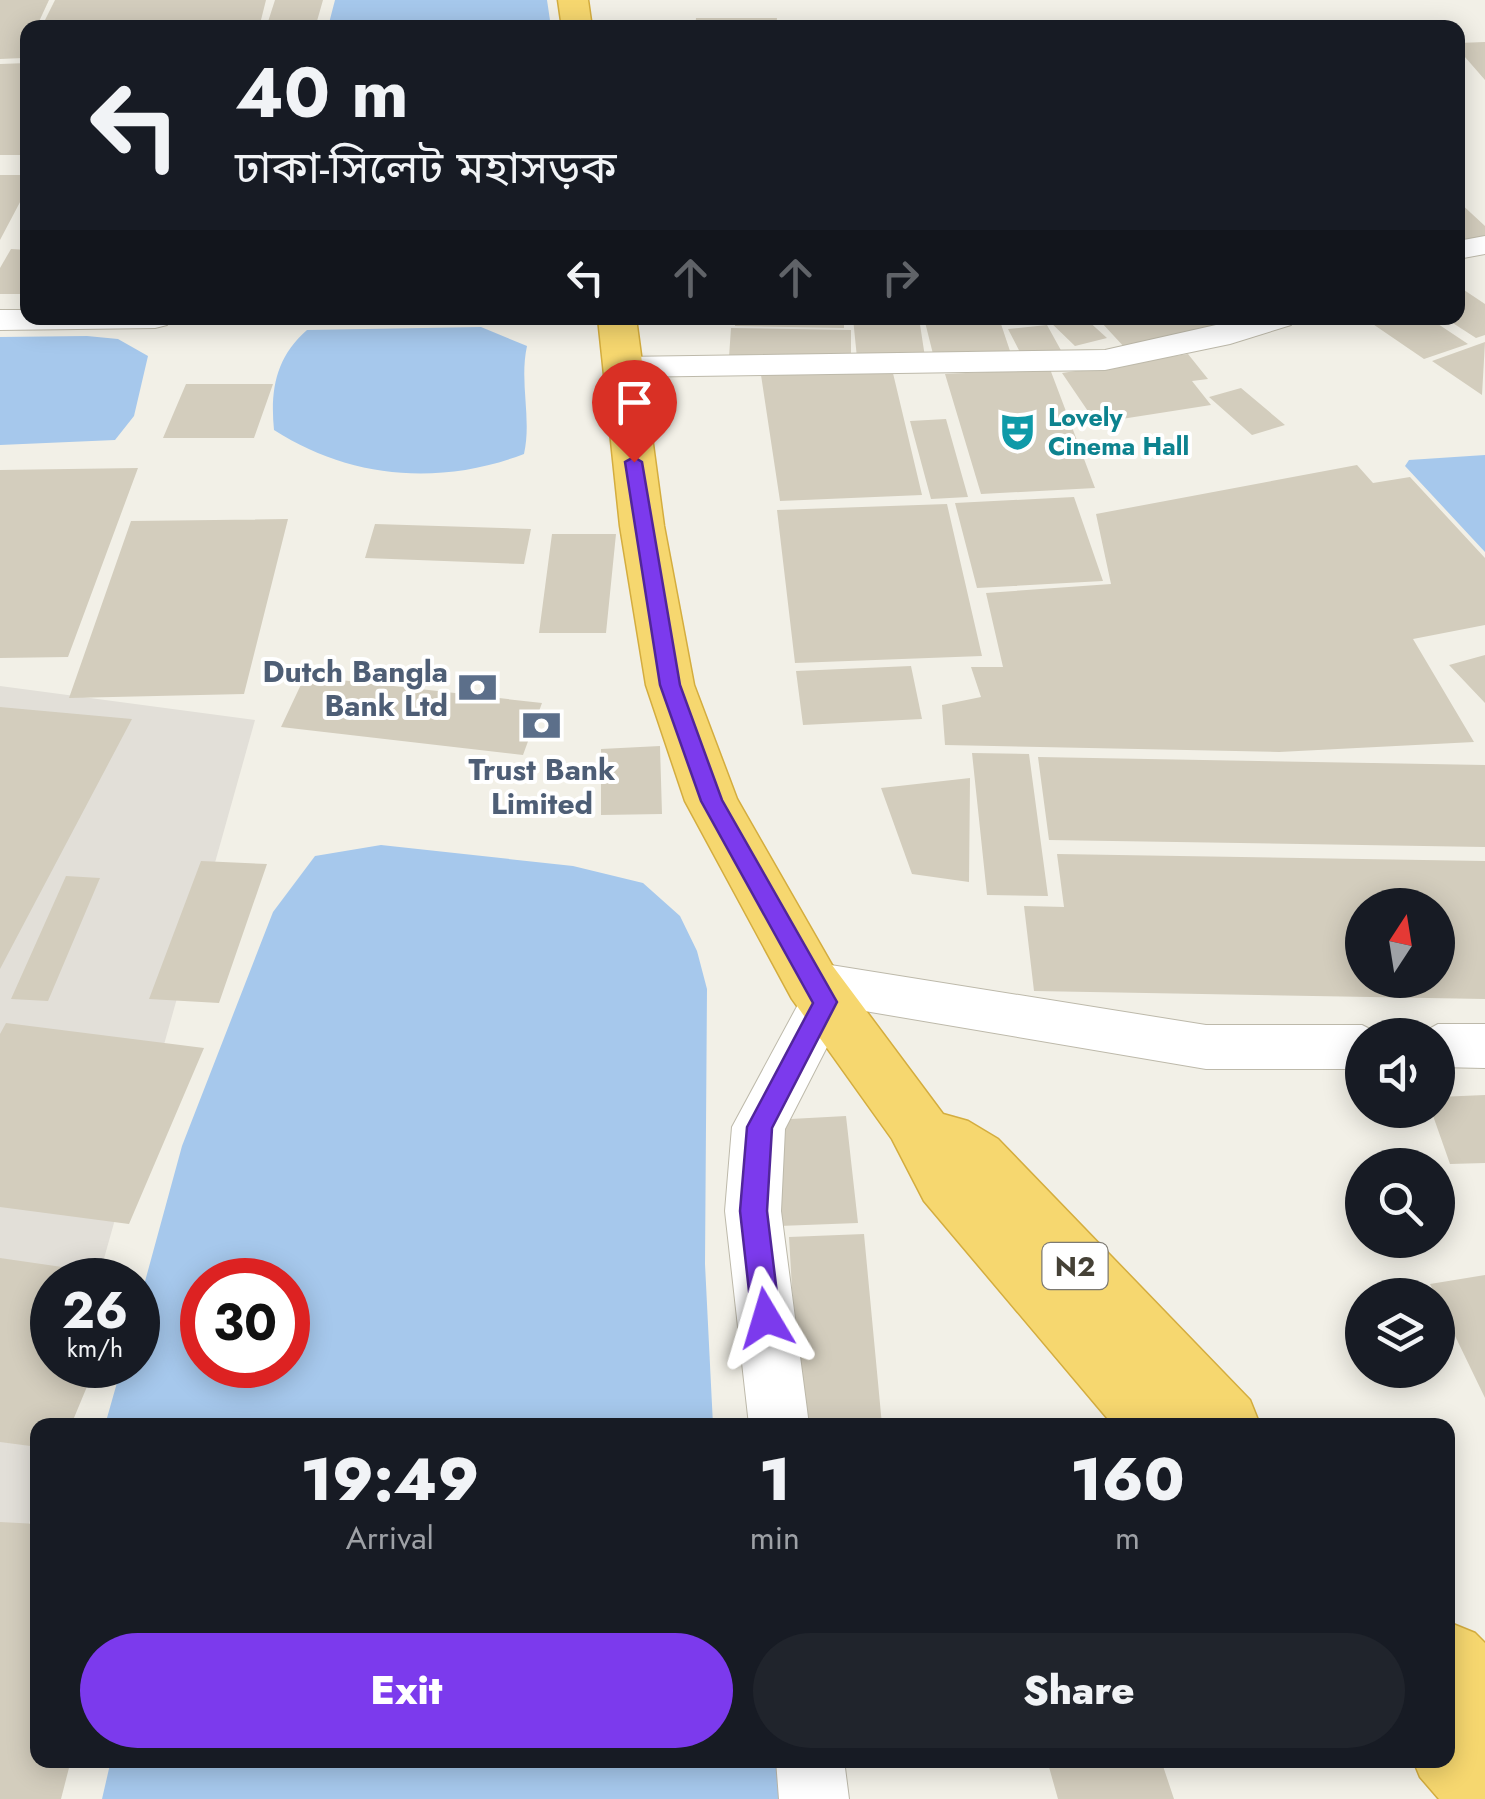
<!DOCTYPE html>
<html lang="en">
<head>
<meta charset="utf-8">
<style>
	:root { --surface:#171b24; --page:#20242c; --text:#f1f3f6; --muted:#9ea1a6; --accent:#7c3aed }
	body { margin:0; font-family:Jost,"Noto Sans Bengali",sans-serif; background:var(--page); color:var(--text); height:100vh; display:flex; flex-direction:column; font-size:38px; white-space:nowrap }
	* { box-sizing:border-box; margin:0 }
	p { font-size:32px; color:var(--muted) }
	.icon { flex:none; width:55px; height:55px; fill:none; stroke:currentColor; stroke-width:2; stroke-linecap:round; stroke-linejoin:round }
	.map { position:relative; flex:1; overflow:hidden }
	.side { position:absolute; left:30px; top:1418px; width:1425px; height:350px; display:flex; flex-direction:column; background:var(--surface); border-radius:20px; box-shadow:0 5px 25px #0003 }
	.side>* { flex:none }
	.hud { position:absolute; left:20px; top:20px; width:1445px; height:305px; border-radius:20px; box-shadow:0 5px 25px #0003; background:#171b24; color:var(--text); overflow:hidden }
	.needle { width:65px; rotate:12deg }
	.controls { position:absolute; left:1345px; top:888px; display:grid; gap:20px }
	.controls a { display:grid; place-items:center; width:110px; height:110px; border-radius:50%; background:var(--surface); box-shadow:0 5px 25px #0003; font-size:50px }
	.speed { position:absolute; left:30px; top:1258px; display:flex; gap:20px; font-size:50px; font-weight:700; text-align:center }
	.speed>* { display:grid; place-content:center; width:130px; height:130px; border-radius:50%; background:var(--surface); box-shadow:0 5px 25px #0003; line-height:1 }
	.speed small { font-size:25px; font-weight:400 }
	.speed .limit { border:15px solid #d22; background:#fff; color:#111 }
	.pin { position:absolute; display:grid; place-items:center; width:85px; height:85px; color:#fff; margin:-102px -42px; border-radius:50% 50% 50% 0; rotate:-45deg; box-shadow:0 0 10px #0007 }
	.pin .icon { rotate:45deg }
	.me { position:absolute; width:110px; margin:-55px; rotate:353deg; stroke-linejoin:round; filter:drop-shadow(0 0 8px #0008) }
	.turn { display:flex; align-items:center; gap:35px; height:210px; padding:0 50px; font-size:45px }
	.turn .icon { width:130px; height:130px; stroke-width:2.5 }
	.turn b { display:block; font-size:70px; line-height:85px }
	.lanes { display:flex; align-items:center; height:95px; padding:0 50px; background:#0003; justify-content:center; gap:50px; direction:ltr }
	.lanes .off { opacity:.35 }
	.eta { display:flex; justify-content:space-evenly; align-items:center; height:170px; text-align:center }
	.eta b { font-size:60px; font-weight:800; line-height:70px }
	.cta { display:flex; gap:20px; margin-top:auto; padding:20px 50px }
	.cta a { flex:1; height:115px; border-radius:60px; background:var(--accent); color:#fff; font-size:40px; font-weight:800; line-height:115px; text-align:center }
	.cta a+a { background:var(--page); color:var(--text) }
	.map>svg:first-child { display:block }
</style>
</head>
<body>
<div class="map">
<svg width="1485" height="1799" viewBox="0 0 1485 1799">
	<rect width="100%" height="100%" fill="#f2f0e7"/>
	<path fill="#e2dfd8" d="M0,686L255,720L98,1280H52V1365L38,1425L37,1496L0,1625Z"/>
	<path fill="#a6c8ec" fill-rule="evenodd" d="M335,0H547L551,27H328Z
		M481,327L527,346C519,383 532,418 524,454C440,486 350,479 274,430C270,390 276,357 307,330Z
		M87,336L118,339L148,356L134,416L115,440L0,445V337Z
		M1485,455V552L1405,466L1409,460Z
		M381,845L573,866L643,883L680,916L697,951L707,989L705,1264L713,1425H105L122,1365H138V1307L182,1146L273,912L315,856ZM288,1280V1365H202V1280Z
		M111,1760H803L807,1799H102Z"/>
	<path fill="#d3cdbd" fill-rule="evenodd" d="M0,0H49L36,28H28V47L23,58L0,59Z
		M55,0H266L259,28H41Z
		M275,0H323L315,28H266Z
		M696,18H777L776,28H695Z
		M1485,42V80L1458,49V43Z
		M28,63V155H0V64Z
		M0,175H28V187L0,240Z
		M1458,201L1485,226V240L1458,244Z
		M11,249L28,250V294H0V268Z
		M1458,286L1485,304V335L1476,338L1445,318H1458Z
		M735,318H844V328L735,326Z
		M853,318H919L925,357L857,358Z
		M924,318H999L1010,351L933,354Z
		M1046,318H1085L1107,338L1075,346Z
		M1124,318H1204L1216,330L1126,349L1101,322Z
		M1364,318H1429L1468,344L1424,359Z
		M1047,325L1063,354L1023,358L1008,329Z
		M731,328L851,330V359L729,357Z
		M1485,342L1482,395L1432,361Z
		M1188,354L1208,379L1192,381L1211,405L1096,423L1062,373Z
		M892,369L922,495L780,501L761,375Z
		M1050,369L1095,488L981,494L945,374Z
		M186,384H273L254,438H163Z
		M1241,388L1285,425L1252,435L1209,397Z
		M946,419L968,497L931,499L910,421Z
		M1357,465L1373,483L1410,477L1485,558V625L1413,639L1474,742L1279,752L945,745L942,705L981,697L971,667H1003L986,593L1111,584L1096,514Z
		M138,468L68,657L0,658V470Z
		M1074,497L1103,581L977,588L955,503Z
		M947,504L982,656L795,663L777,510Z
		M288,519L244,694L69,698L131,521Z
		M375,524L531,529L524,564L365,558Z
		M552,534H616L606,633H539Z
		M1485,655V703L1449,665Z
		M911,666L922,719L803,725L796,671Z
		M305,676L542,703L523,755L281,727Z
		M0,707L132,719L0,969Z
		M660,746L662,814L601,815V749Z
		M972,753L1029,754L1048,896L987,895Z
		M1038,757L1485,765V847L1049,840Z
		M970,778L969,882L912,874L881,788Z
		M1057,854L1485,861V999L1034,991L1024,906L1064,907ZM1362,905H1438V980H1362Z
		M201,861L267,864L219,1003L149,999Z
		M66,876L100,878L48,1001L11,999Z
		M6,1023L204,1048L129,1224L0,1207V1034Z
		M1485,1095V1163L1450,1164L1431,1110H1438V1097Z
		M846,1116L858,1223L779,1226L772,1120Z
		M864,1234L882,1425H800L789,1237Z
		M0,1258L138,1278L52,1280V1365H96L71,1425H38V1447L0,1442Z
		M1485,1275V1398L1430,1284Z
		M0,1522L38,1524V1760H71L61,1799H0Z
		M1047,1760H1161L1174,1799H1058Z"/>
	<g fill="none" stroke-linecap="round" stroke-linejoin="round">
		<defs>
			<path id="minor" d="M1485,236V254L1458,259V241Z
				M0,310H28V318H172L167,325L155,328L0,330Z
				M1247,318H1296L1291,325L1230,344L1105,370L622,377L610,374L605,367L610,360L622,357L1105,350Z
				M812,962L1206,1025H1362L1382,1035H1362V1069H1206L847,1008L785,1129L781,1211L809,1425H749L725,1211L732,1127L801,999L794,996L787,982L794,968Z
				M1438,1024H1485V1068L1438,1067V1035H1418Z
				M776,1760H844L849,1799H779Z"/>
			<path id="highway" d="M558,0H588L592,28H562Z
				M598,318H636L664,526L694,685L737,799L832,965L943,1114L968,1121L998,1139L1250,1400L1260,1425H1113L924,1201L892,1139L792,999L685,801L646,685L620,526Z
				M1448,1622L1475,1633L1485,1643V1799H1439L1420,1777L1413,1760H1448Z"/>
		</defs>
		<use href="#minor" stroke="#bdb9aa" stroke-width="2"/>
		<use href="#highway" stroke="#d4ad3f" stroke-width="3"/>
		<use href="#minor" fill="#fff" fill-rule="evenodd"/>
		<use href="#highway" fill="#f6d76f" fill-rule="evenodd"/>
	</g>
	<path fill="#7c3aed" stroke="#51269a" stroke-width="2.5" d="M634,457L642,462L680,685L722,800L837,1002L772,1128L767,1211L780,1318L776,1327L766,1331L756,1327L752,1318L740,1211L747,1127L813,1003L701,801L660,685L625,462Z"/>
	<defs>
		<symbol id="theatre-bare" viewBox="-9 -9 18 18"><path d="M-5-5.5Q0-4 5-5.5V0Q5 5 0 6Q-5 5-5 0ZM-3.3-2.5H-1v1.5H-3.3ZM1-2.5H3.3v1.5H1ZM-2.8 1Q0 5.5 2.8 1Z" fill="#0f9aa8" stroke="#fff" stroke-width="2.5" paint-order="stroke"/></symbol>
		<symbol id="bank-bare" viewBox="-9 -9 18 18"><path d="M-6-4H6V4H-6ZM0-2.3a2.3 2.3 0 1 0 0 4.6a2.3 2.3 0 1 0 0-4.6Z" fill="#5c6f8a" stroke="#fff" stroke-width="2.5" paint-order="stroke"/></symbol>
	</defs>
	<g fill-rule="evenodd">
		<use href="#theatre-bare" x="990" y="404" width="55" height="55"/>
		<use href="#bank-bare" x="450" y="660" width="55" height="55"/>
		<use href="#bank-bare" x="514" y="698" width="55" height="55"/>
	</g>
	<g text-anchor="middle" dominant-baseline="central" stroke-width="8" stroke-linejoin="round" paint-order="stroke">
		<g font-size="25" font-weight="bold" fill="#0d838f" stroke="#fff" text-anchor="start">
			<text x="1048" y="417">Lovely<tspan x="1048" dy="29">Cinema Hall</tspan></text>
		</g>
		<rect fill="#fff" stroke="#7d7a72" stroke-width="2.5" x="1042.5" y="1243" width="65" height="46" rx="8"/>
		<g font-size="28" font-weight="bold" fill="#454136">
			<text x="1075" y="1266">N2</text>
		</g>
		<g font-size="30" font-weight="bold" fill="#4e5e75" stroke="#fff" text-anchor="end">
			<text x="448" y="671">Dutch Bangla<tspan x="448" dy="34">Bank Ltd</tspan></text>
			<text x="542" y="769" text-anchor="middle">Trust Bank<tspan x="542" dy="34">Limited</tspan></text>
		</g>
	</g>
</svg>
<div class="controls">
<a><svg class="needle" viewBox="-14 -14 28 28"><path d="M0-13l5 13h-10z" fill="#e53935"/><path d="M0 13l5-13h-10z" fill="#9ea1a6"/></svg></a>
<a><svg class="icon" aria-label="sound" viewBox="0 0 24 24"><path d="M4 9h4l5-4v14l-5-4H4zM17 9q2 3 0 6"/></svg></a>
<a><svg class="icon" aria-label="search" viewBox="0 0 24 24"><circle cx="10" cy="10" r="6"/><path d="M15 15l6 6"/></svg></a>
<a><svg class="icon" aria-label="layers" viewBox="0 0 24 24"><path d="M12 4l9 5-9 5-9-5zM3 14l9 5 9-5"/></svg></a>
</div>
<div class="speed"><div>26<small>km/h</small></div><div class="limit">30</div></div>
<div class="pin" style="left:634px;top:462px;background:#d93025"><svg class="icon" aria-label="arrive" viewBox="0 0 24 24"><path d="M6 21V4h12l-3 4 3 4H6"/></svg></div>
<svg class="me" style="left:766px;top:1318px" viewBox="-20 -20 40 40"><path d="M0-17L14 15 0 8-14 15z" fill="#7c3aed" stroke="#fff" stroke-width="4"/></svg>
<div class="hud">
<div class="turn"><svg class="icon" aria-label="left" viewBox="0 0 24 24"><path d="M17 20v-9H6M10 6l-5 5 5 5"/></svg><div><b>40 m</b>ঢাকা-সিলেট মহাসড়ক</div></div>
<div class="lanes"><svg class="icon" aria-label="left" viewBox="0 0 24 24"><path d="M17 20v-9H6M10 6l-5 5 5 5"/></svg><svg class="icon off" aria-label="ahead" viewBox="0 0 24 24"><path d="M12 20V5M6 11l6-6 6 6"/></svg><svg class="icon off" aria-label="ahead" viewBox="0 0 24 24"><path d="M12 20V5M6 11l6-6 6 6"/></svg><svg class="icon off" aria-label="right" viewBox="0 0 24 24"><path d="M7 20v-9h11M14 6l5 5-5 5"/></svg></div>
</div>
<section class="side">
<div class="eta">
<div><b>19:49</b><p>Arrival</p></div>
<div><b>1</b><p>min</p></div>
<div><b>160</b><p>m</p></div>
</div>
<div class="cta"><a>Exit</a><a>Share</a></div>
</section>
</div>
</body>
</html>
